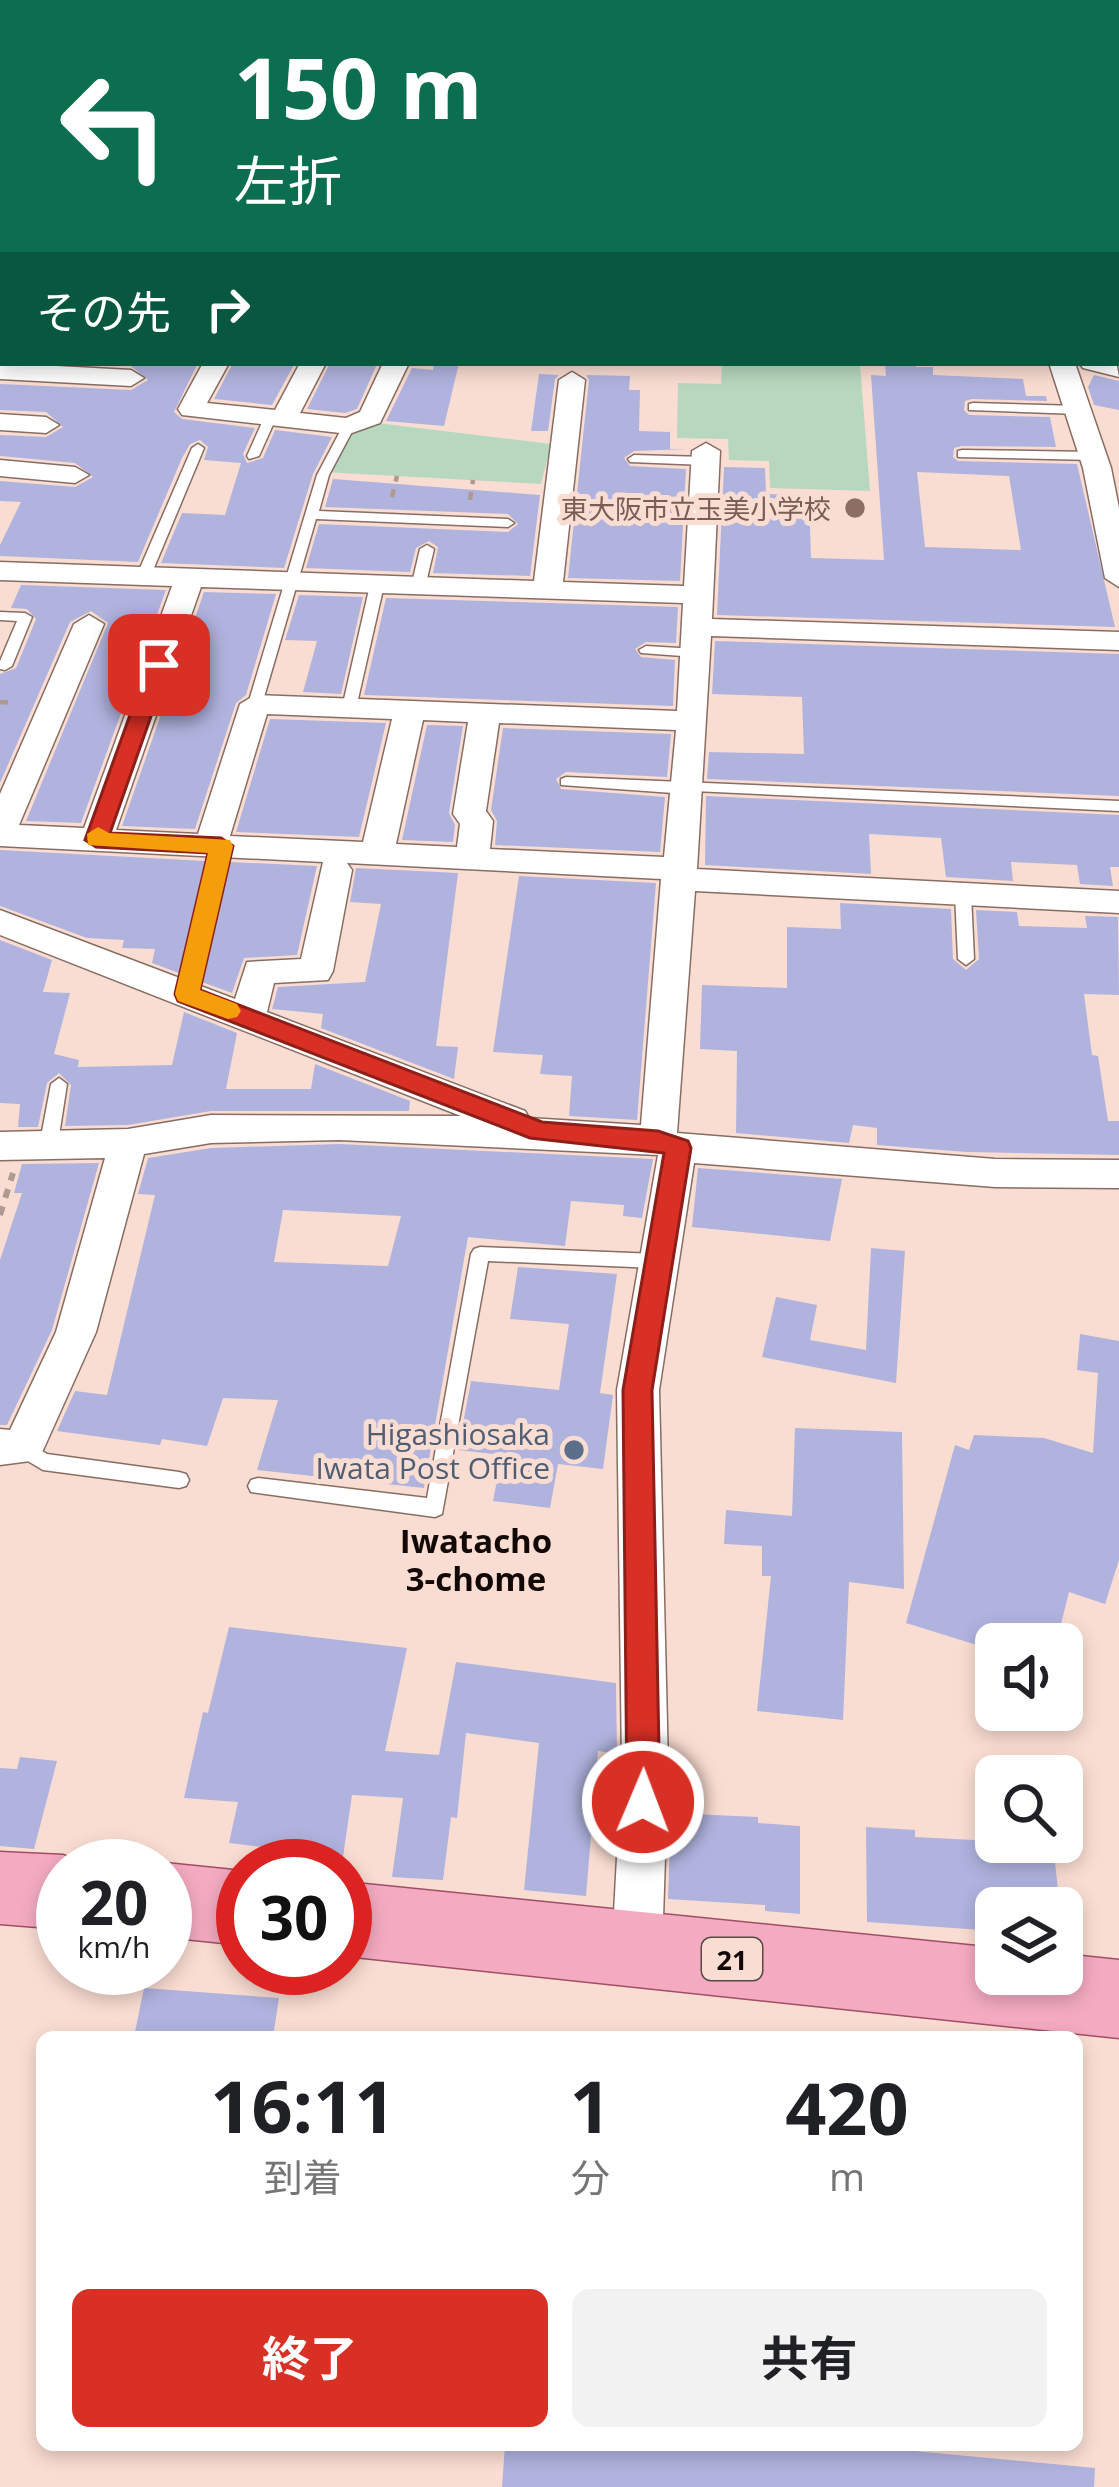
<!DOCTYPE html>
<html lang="ja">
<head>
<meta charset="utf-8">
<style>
	:root { --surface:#fff; --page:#f2f2f2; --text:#202124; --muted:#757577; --accent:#d93025 }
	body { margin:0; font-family:"Open Sans","Noto Sans JP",sans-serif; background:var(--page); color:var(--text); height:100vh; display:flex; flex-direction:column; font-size:45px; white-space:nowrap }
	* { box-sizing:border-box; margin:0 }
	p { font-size:39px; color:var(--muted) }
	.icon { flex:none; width:66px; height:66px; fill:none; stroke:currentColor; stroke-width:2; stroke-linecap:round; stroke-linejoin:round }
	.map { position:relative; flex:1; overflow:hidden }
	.panel { position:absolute; left:36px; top:2031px; width:1047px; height:420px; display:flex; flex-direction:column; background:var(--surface); border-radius:18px; box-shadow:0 6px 18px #0003 }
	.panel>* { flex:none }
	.top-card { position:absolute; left:0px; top:0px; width:1119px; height:366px; box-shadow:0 6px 18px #0003; background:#0b6e4f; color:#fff; overflow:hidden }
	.controls { position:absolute; left:975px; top:1623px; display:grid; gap:24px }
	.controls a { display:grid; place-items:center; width:108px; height:108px; border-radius:18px; background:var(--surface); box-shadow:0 6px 18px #0003; font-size:60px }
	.speed { position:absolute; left:36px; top:1839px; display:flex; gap:24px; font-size:60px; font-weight:700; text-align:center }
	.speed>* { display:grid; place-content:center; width:156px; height:156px; border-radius:50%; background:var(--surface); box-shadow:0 6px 18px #0003; line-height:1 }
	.speed small { font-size:30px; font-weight:400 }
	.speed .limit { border:18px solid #d22; background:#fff; color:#111 }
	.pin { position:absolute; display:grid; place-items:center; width:102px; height:102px; color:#fff; margin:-51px; border-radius:24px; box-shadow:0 6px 18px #0006 }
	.me { position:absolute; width:132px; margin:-66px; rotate:1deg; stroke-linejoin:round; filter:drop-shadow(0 0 9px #0008) }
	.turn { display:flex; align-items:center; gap:42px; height:252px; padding:0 36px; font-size:54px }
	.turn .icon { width:156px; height:156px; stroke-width:2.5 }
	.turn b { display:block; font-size:84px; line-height:102px }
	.then { display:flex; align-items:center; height:114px; padding:0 36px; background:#0003; gap:24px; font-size:45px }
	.eta { display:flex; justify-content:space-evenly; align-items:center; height:204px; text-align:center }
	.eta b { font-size:72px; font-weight:700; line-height:84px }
	.action { display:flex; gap:24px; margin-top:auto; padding:24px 36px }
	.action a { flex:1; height:138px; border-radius:18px; background:var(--accent); color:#fff; font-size:48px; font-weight:700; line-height:138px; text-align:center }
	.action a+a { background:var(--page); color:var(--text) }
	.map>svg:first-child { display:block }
</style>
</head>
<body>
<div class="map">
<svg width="1119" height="2487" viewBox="0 0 1119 2487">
	<rect width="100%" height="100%" fill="#faddd2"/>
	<path fill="#b7d8bf" d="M722,363L860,365L870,491L770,488L769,461L729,460L728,439L677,438L678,383L721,384Z
		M377,423L551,444L541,484L323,472L345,433Z"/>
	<path fill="#b0b3de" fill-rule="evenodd" d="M84,363H198L174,412L182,419L255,428L243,454L247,463L263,458L275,430L332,437L313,474L284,568L161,563L182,513L225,515L241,463L204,460L208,447L200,440L190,444L182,458L138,562L0,556V545L21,502L0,501V481L75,487L93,477L75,463L0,456V435L46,437L63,427L46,412L0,410V384L131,390L148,380L131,366Z
		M233,363H295L272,405L214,399Z
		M330,363L377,364L357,409L345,413L307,409Z
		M434,363H459L444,426L386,421L412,368L433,370Z
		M885,363H915L916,367H933V375L1023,379L1026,396H1046L1047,401L972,399L965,401L964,410L969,415L1050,417L1056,447L962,446L954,448L953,457L958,461L1077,464L1115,627L717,615L724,467L765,468L766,494L809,495L811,558L884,560L871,375L886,376ZM917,472L1009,476L1021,550L925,547Z
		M539,374L559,375L555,379L548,431H531Z
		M586,375L630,376L629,390H640L639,431L670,432V449H688L634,451L624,458L630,466L686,469L680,581L568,578L589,380Z
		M1094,375L1119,381V410L1094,405L1088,387Z
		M333,479L540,495L530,576L433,573L438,547L429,541L416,548L410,572L306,568L319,524L508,532L518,524L508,514L325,507Z
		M21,585L166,590L81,823L26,821L108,623L91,611L70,622L0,783V674L16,668L36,619L27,609L11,608Z
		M204,592L276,594L246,695L236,703L195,829L122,826Z
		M299,595L363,597L341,694L303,692L317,641L285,640Z
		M386,598L678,607L676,643L646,642L635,649L641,657L675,660L673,706L364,695Z
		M715,641L1119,654V796L707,779L709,752L804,754L802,697L712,694Z
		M270,719L386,723L359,837L236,832Z
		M427,725L463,726L449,813L455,825L453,842L402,840Z
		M503,728L671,734L667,777L566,772L556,779L561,789L665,797L660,852L495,845L497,821L491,810Z
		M706,796L1119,815V867H1110L1113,886L1080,884L1077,865L1011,862L1013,881L946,877L941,838L869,834L871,874L705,865Z
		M0,850L205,861L179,973L152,963L155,949L122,948L124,940L87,938L0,906Z
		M230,862L317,866L297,955L244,958L232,993L202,982Z
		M356,868L458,873L436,1046L458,1047L454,1079L321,1028L323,1014L272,1009L278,987L365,982L381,904L350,902Z
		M519,876L656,883L637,1120L569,1116L572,1076L540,1074L543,1055L493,1052Z
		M840,903L951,909L953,959L966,970L979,959L976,910L1017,912L1019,926L1087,928L1085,916L1118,917L1119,995L1084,994L1092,1055L1098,1056L1108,1121H1119V1155L967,1152L877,1145V1128L853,1125L849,1143L736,1133L737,1051L700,1049L702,985L787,988V927L841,929Z
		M0,940L52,960L43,992L70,993L54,1054L79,1060L78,1067L172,1065L184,1012L237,1033L226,1089H311L315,1064L410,1101L409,1111H211L128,1125L65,1126L71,1085L59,1073L47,1083L38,1127H18L20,1104L0,1103Z
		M339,1144L653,1159L642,1218L623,1216L624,1205L571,1201L565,1246L468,1237L424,1488L257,1470L278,1400L223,1398L207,1446L162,1439L160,1445L57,1431L75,1391L107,1395L155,1195L138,1194L148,1158L211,1148ZM283,1210L401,1216L388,1266L274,1262Z
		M99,1163L52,1330L7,1425H0V1260L22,1193H14L22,1164Z
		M698,1168L842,1179L830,1241L692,1227Z
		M871,1248L905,1251L896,1383L762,1357L776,1297L817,1305L810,1340L866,1350Z
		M518,1267L617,1274L600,1393L613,1395L603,1469L558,1464L550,1508L493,1501L502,1455L458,1450L471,1381L559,1390L569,1324L510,1319Z
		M1080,1334L1119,1341V1560L1105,1604L1069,1592L1056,1644H996V1651L906,1623L955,1445L969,1450L974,1435L1044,1438L1093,1453L1098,1373L1077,1370Z
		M795,1428L902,1432L904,1589L849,1582L843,1720L757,1711L771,1576H762V1546L724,1544L726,1510L792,1516Z
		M229,1627L407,1648L385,1751L439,1755L456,1662L616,1683L617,1754L598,1751L586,1896L524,1890L539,1743L466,1733L457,1818L451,1817L443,1880L392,1877L403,1798L352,1795L343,1857L229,1843L238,1802L184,1798L203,1712L208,1713Z
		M20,1757L57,1761L34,1849L0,1846V1768L17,1769Z
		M671,1813L758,1817V1823L800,1826V1914L765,1911V1905L668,1899Z
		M866,1827L915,1830V1837L1053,1844L1060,1908H996V1931L867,1922Z
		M144,1988L279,1998L273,2037H134Z
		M505,2445H851L1095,2468L1094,2487H502Z"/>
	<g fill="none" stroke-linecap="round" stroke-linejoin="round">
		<defs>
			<path id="lane" d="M531,0H571L572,1L542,3Z
				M0,301H3V307H0Z
				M973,403L1079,406L1085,410L1079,414L969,410V404Z
				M270,414L276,418L259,456L249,459L247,456L264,418Z
				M349,422L355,426L329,475L319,511L508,519L514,523L508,527L316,519L262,704L260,707H250L248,704L317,475L343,426Z
				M198,444L204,448L151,575L144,579L139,578L137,575L192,448Z
				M962,450L1093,452L1099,456L1093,460L958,457V451Z
				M634,455L705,457L711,461L705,465L630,462L628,459Z
				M427,545L434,549L425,587L423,590H413L411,587L420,549Z
				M377,581L384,585L356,708L349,712L342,708L370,585Z
				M0,612L25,613L32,617L12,666L5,670L0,669V661L17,621L0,620Z
				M646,646L696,649L703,653L696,657L641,653L639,650Z
				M566,777L1119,801V811L693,791L687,794L561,785V779Z
				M221,841L229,846L195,994L187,1000L179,994L213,846Z
				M963,889L971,894L974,959L966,965L958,959L955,894Z
				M59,1078L67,1084L58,1142L49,1148L40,1142L51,1084Z
				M480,1247L656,1254L662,1256L665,1261L662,1266L656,1268L488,1261L442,1514L435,1517L251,1492L248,1486L251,1480L258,1478L427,1498L471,1254L474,1249Z
				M23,1440L47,1454L179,1472L186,1474L189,1480L186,1486L179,1488L43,1470L16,1454L13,1448L16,1442Z"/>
			<path id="street" d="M0,0L12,3H3L0,15Z
				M135,0H214L216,3H135Z
				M413,0H433V3H413Z
				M557,0H577V3H557Z
				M700,0H720V3H700Z
				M1116,57H1119V69H1116Z
				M0,68H3V80H0Z
				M1116,178L1119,179V277H1116Z
				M0,201H3V215H0Z
				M0,242H3V256H0Z
				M1116,291H1119V305H1116Z
				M1116,361L1119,377L1083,368L1079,363Z
				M0,363L131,370L144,378L131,386L0,379Z
				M203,363H229L207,403L275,410L300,363H326L300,413L346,418L360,412L383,363H409L380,423L349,434L182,415L178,409Z
				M1049,363H1075L1111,468L1119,508V587L1105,578L1083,468Z
				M572,372L585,380L563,582L684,586L692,451L706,443L720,451L712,619L1119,632V650L711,636L697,869L1119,891V913L695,891L677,1133L995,1159L1119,1160V1188L995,1187L694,1163L659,1390L668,1766L662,1949L655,1966L637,1974L619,1966L612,1949L622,1766L617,1390L658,1155L339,1140L211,1143L144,1154L96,1332L44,1448L38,1460L0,1465V1429L10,1430L56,1332L105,1158L0,1160V1132L128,1129L211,1115L461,1116L0,935V910L235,999L247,962L301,959L323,862L0,846V794L74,624L89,615L104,624L19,825L84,828L172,586L0,580V562L534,581L559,380ZM201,587L683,603L677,711L255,695L240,704L198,834L116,830ZM267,714L392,719L363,842L230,836ZM423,720L468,722L453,814L460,824L457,847L396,844ZM499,723L676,730L664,857L490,849L493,821L486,811ZM347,863L661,879L641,1125L529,1118L525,1111L267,1012L274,983L328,980L333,971L352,870Z
				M0,414L46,417L59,425L46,433L0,430Z
				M0,460L75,467L89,475L75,483L0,476Z"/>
			<path id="secondary" d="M991,0H1019V3H991Z"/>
			<path id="primary" d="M0,1852L63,1855L89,1866H63V1929L0,1924Z
				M165,1863L243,1871V1945L165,1937V1866H158Z
				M345,1882L996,1948V1974H1062V1954L1119,1960V2038L345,1956Z"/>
		</defs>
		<use href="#lane" stroke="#876d63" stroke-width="3"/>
		<use href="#street" stroke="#876d63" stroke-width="3"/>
		<use href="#secondary" stroke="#876d63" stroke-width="3"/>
		<use href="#primary" stroke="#a04e65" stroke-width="3"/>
		<path stroke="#b09990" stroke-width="4.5" stroke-dasharray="8 8" stroke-linecap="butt" d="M392,497L397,476
			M470,500L473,480
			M0,702L14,703"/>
		<path stroke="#b09990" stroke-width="6" stroke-dasharray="9 9" stroke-linecap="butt" d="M0,1215L13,1173"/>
		<use href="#lane" fill="#fff" fill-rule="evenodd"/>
		<use href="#street" fill="#fff" fill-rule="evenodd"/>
		<use href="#secondary" fill="#fad5e0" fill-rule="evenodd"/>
		<use href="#primary" fill="#f4abc1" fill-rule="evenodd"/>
	</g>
	<path fill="#d93025" stroke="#8d1f18" stroke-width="3" d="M159,658L169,665L110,833L221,838L233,846L200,990L542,1122L658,1131L688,1141L691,1148L652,1390L660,1802L655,1813L643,1818L631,1813L627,1802L623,1390L664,1153L530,1138L178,1001L175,994L208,853L96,847L85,840L148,665Z"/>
	<path fill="#f59e0b" d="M98,827L109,833L230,840L233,846L200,990L237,1004L241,1011L237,1017L228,1019L178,1001L175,994L208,853L88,845L87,834Z"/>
	<circle fill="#8d6e63" stroke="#faddd2" stroke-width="4.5" cx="855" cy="508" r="12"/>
	<circle fill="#5c6f8a" stroke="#faddd2" stroke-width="4.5" cx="574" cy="1450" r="12"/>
	<g text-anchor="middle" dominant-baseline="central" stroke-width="10" stroke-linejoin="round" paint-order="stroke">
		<g font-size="27" fill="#785e54" stroke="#faddd2" text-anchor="end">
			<text x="831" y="508">東大阪市立玉美小学校</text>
		</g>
		<rect fill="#faddd2" stroke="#584943" stroke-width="3" x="702" y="1938" width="60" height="42" rx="9"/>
		<g font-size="27" font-weight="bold" fill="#120906">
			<text x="732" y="1959">21</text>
		</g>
		<g font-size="30" fill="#4e5e75" stroke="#faddd2" text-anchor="end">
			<text x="550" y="1433">Higashiosaka<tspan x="550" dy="34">Iwata Post Office</tspan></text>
		</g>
		<g font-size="33" font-weight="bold" fill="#120906" stroke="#faddd2">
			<text x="476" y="1540">Iwatacho<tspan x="476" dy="38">3-chome</tspan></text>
		</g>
	</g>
</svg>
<div class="controls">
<a><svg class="icon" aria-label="sound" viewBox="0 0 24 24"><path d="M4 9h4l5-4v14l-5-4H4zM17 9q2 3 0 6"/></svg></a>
<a><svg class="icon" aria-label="search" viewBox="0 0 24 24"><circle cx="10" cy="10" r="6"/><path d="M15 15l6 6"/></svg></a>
<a><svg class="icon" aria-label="layers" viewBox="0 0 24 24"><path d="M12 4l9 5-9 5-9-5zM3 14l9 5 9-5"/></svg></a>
</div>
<div class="speed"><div>20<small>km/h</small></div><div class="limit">30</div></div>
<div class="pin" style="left:159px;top:665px;background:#d93025"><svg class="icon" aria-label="arrive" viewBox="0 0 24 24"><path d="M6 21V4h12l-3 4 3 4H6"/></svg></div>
<svg class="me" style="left:643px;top:1802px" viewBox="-20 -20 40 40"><circle r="17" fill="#d93025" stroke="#fff" stroke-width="3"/><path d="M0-11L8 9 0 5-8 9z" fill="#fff"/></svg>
<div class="top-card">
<div class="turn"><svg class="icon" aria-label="left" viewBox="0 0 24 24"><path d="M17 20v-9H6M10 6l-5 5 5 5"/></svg><div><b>150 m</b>左折</div></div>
<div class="then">その先<svg class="icon" aria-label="right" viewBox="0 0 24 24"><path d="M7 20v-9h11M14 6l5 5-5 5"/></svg></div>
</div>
<section class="panel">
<div class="eta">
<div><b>16:11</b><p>到着</p></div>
<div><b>1</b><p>分</p></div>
<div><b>420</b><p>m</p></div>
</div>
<div class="action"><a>終了</a><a>共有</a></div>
</section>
</div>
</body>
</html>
